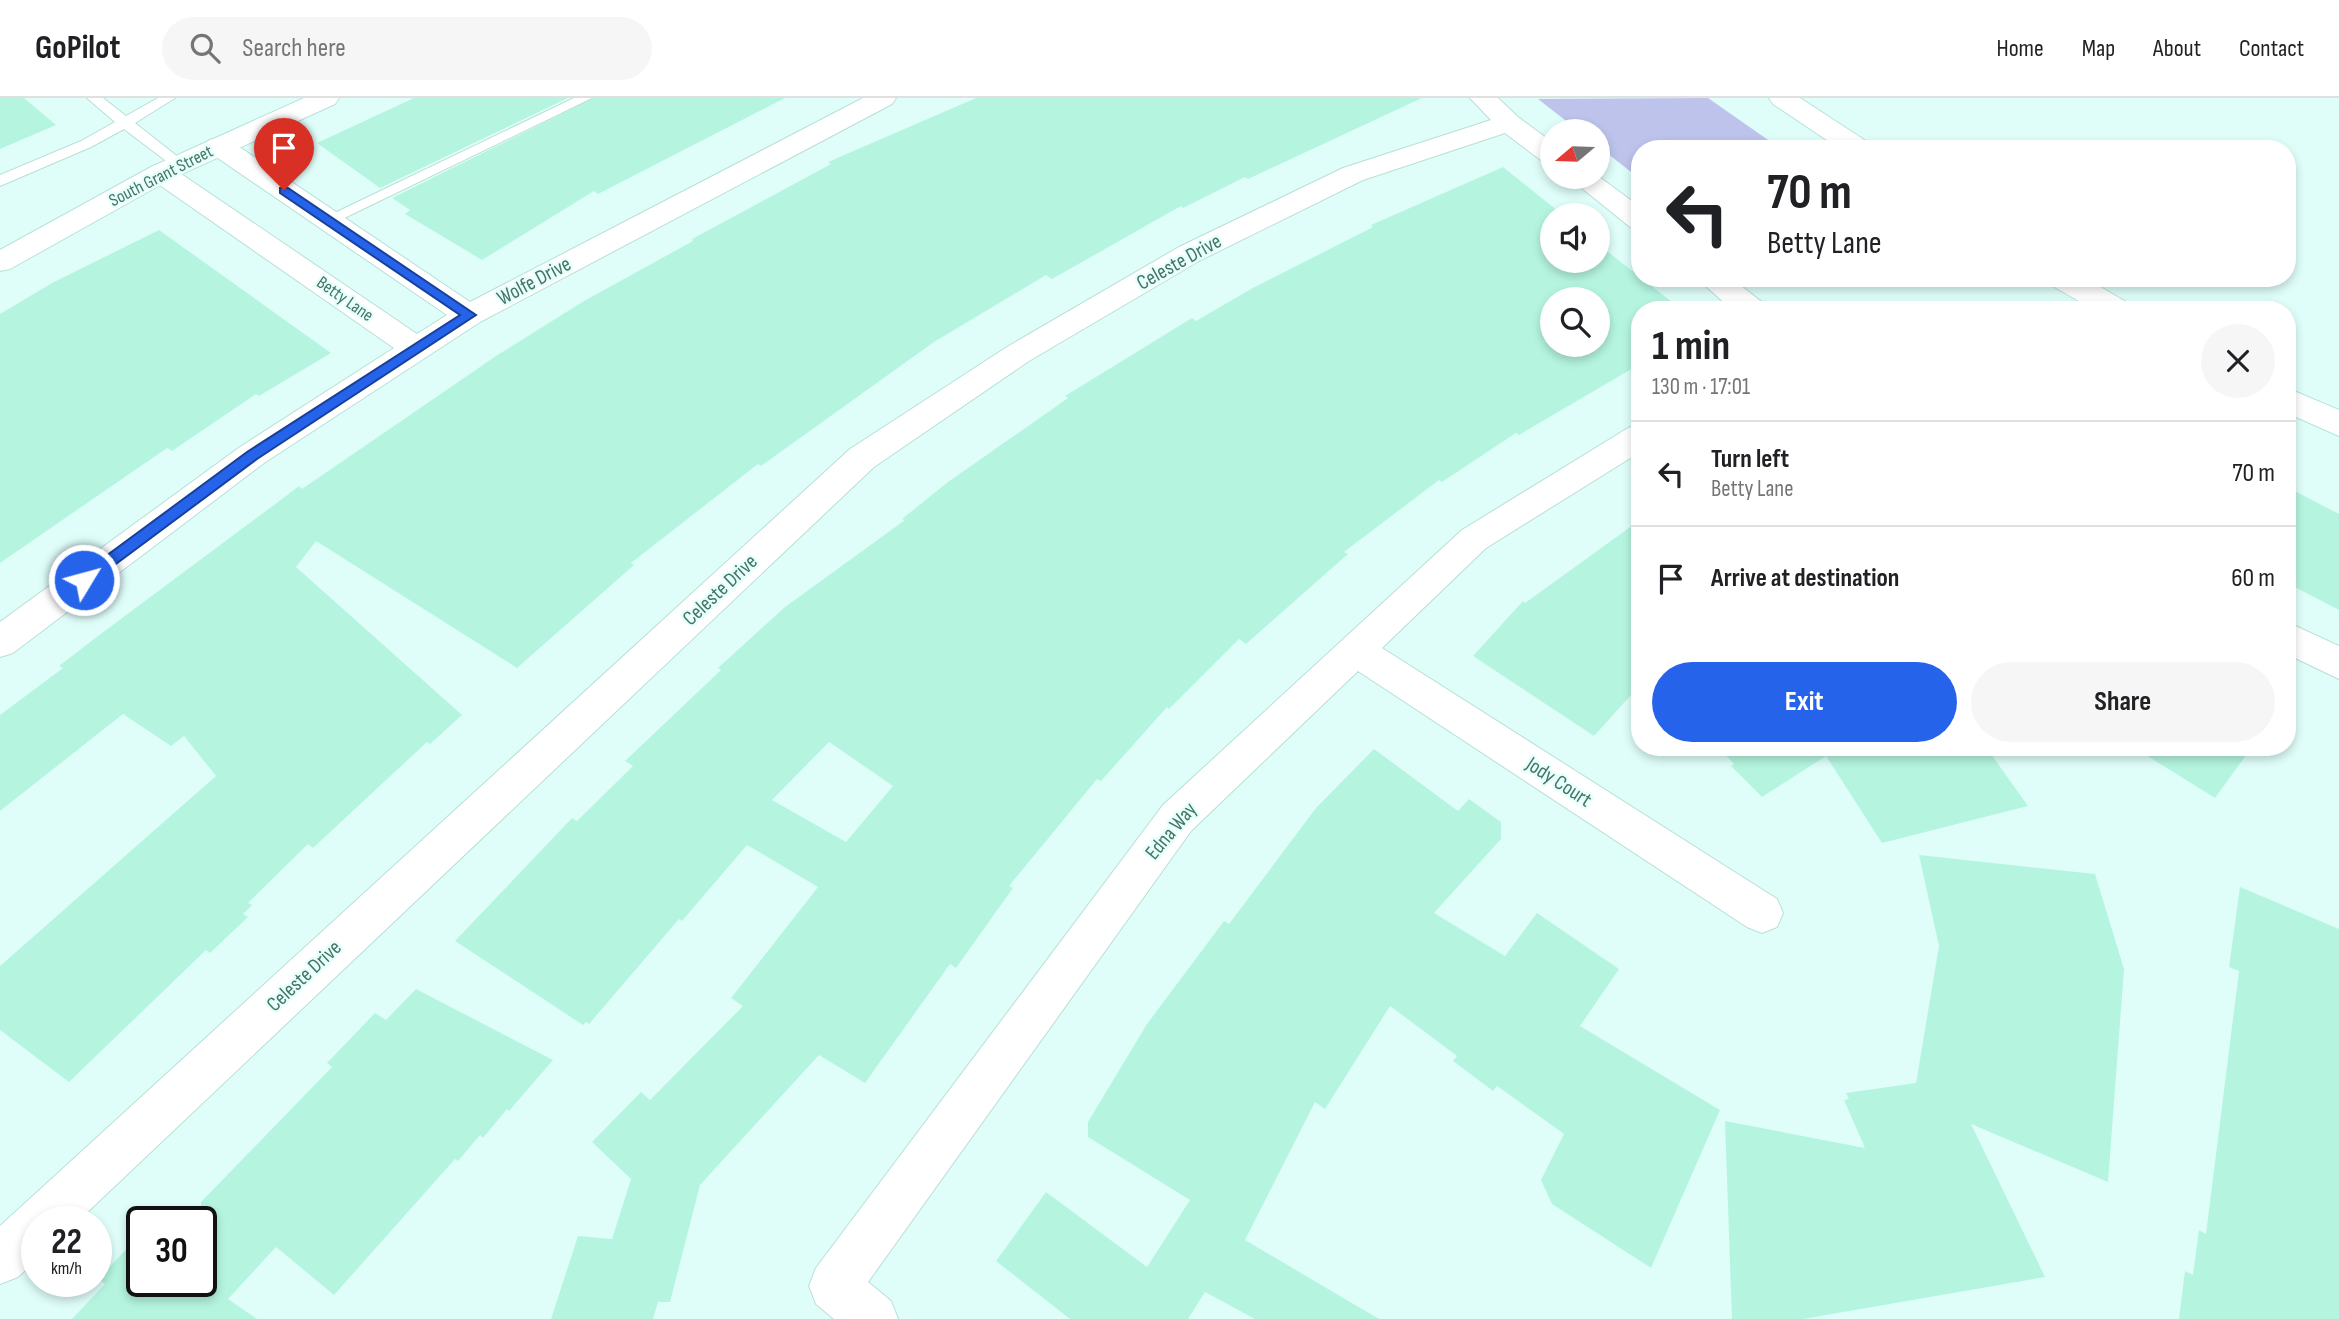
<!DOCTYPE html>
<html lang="en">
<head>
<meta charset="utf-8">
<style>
	:root { --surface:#fff; --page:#f6f6f6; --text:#202124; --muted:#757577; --line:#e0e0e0; --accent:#2563eb }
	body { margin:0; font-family:"Sofia Sans Condensed",sans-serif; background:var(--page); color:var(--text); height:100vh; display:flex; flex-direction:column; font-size:26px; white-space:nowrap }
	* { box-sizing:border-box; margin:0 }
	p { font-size:23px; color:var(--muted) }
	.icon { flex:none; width:38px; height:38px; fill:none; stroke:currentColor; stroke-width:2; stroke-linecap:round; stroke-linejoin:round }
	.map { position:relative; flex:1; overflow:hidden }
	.details { position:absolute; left:1631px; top:203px; width:665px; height:455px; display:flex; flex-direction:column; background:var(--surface); border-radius:28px; box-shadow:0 4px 10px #0003 }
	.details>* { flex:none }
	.top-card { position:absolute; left:1631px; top:42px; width:665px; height:147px; border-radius:28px; box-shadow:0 4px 10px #0003; background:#fff; color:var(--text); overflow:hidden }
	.needle { width:46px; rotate:251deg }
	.tools { position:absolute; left:1540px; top:21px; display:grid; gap:14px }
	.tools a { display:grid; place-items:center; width:70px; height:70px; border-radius:50%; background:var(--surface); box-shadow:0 4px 10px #0003; font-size:35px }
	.speed { position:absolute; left:21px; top:1108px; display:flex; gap:14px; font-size:35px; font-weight:700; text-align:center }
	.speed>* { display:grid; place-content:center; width:91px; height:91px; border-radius:50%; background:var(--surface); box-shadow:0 4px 10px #0003; line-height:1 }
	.speed small { font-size:18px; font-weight:400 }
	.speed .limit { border:4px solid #111; border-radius:10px; background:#fff; color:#111 }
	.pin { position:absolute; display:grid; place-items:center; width:60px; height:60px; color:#fff; margin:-72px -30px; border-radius:50% 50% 50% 0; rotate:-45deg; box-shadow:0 0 7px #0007 }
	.pin .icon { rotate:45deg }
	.me { position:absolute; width:77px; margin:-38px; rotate:53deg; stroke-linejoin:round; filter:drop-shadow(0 0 5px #0008) }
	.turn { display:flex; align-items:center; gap:24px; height:147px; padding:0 21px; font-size:32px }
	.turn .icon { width:91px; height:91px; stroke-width:2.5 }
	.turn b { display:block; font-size:49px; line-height:60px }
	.round { display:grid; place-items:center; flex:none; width:74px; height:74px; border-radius:37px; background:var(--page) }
	.headline { display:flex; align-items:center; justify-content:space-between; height:119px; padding:0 21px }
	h1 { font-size:42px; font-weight:700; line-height:52px }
	.primary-button { display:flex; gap:14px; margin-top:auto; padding:14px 21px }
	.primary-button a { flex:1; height:80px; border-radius:42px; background:var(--accent); color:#fff; font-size:28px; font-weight:700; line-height:80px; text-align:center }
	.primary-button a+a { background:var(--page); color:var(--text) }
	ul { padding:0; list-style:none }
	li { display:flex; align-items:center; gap:21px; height:105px; padding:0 21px; border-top:2px solid var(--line) }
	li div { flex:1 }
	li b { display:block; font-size:26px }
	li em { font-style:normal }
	header { display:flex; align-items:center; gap:42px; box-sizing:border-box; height:98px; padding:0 35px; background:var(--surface); border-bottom:2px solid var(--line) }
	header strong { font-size:33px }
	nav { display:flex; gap:38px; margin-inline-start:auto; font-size:24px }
	.search { width:490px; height:63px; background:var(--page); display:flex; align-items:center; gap:18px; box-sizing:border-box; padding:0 24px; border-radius:38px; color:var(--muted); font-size:26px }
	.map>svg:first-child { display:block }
</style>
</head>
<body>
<header>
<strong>GoPilot</strong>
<div class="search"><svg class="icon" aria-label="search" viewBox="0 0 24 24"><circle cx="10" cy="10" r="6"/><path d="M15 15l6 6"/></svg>Search here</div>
<nav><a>Home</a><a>Map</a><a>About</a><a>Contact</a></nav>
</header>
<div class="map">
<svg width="2339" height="1221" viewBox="0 0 2339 1221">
	<rect width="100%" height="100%" fill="#dffefa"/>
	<path fill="#bdc3eb" d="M1708,0L1781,51H1640V81L1598,48V33H1579L1538,1Z"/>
	<path fill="#b5f5e0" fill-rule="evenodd" d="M0,0H24L56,27L0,51Z
		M414,0H568L380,90L317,45Z
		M594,0H785L598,96L594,93L482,162L405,116L410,112L392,100Z
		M976,0H1422L1248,81L1245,79L1183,110L1181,108L1052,181L1046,177L934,244L761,368L758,366L631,465L634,467L517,570L316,443L296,469L462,617L430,646L427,644L313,750L308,746L248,805L252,807L243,816L248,819L210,855L206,852L69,984L0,932V868L216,678L184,638L171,648L123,616L0,713V617L63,570L59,568L98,538L286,398L299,388L302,391L496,258L584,203L693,143L692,141L831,66L828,64Z
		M1503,69L1563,117H1552V163H1598V146L1682,212H1640V266L1519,337L1516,335L1442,384L1439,382L1344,454L1348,456L1246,546L1239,541L1169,611L1167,609L1101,683L1097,681L1009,788L1013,790L956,870L950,866L865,985L819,957L700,1087L670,1204H658L653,1221H551L578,1138L612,1141L631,1081L592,1044L641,994L650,1002L743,908L731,900L818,789L747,747L682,823L679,821L589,926L586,924L583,927L455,843L572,720L577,723L633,668L625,663L721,572L718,570L785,509L905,422L902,421L948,384L1068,300L1065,298L1192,220L1196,223L1251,191L1373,129L1371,127ZM1552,201H1598V247H1552ZM829,644L893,688L846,744L772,702Z
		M159,132L331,255L259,298L256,296L172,353L167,350L0,465V216L52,185Z
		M2287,389L2339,416V512L2287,485Z
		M1640,422V587L1594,638L1473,558L1523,503L1525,505Z
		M1718,649H1986L2028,708L1882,745L1826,658L1762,699L1731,668L1734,666Z
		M2133,649H2252L2215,700Z
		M1374,651L1458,713L1469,701L1501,724V741L1434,815L1505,858L1537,815L1619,871L1580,928L1720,1012L1651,1170L1552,1106L1541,1082L1564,1036L1497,988L1493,993L1453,963L1457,958L1390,908L1325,1011L1315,1004L1245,1142L1379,1221H1255L1205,1194L1188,1221H1070L996,1163L1046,1094L1147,1169L1190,1102L1088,1039V1024L1147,926L1224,823L1229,826L1316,710Z
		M1919,757L2095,776L2124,871L2108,1084L1971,1026L2045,1179L1803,1221H1732L1725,1023L1865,1050L1844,1002L1849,1001L1846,995L1916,985L1939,848Z
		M2240,789L2339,831V1221H2179L2185,1173L2193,1177L2199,1132L2206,1136L2239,873L2229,869Z
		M416,891L553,962L509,1013L507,1011L483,1040L480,1037L458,1063L455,1061L334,1197L276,1149L228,1201L257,1221H72L105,1186L98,1181L138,1139L142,1142V1183H201V1104L332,969L327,965L375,915L386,922Z"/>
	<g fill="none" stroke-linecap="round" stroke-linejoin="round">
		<defs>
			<path id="lane" d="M87,0H103L126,18L158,0H175L135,25L187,66L184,69H174L124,31L91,49L0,88V77L81,43L115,24Z
				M574,0H592L334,125L328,127L320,122Z"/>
			<path id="street" d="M863,0H896L892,6L480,224L264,365L13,555L0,559V524L240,349L394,250L151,81L147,75L151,69L161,67L171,69L417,236L447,217L209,54L205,48L209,42L219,40L229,42L470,204Z
				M1470,0H1498L1518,19L1552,44V65L1542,63L1505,35L1363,82L1199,163L1029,263L874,369L77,1124H37V1161L18,1179L0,1186V1128L850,351L1007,249L1179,149L1343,70L1491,22Z
				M1598,78L1640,109V132L1630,129L1568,79Z
				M1697,180H1731L1763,205L1767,212H1732Z
				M1640,326V354L1486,450L1382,550L1777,801L1783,815L1777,829L1762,835L1747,829L1358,573L1191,733L868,1184L891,1203L898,1221H834L816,1206L809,1188L816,1170L1163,707L1462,432L1628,330Z
				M2287,524L2339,548V581L2287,556Z"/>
			<path id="secondary" d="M304,0H339L335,6L171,81L10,171L0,173V152L151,69Z
				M1769,0H1800L1869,45L1872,51H1840L1773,6Z
				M2047,180H2085L2128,205L2132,212H2094L2051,187Z
				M2287,290L2339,312V338L2287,315Z"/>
		</defs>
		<use href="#lane" stroke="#b8dfd6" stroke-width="2"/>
		<use href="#street" stroke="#b8dfd6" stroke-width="2"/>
		<use href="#secondary" stroke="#b5e4d9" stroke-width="2"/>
		<use href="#lane" fill="#fff" fill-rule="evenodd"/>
		<use href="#street" fill="#fff" fill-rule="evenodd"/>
		<use href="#secondary" fill="#fff" fill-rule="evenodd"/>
	</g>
	<path fill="#2563eb" stroke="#184099" stroke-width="2" d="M280,90H288L476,217L257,361L89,486H79L77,482L79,478L247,354L460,217L280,95Z"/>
	<g text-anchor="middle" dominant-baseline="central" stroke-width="5" stroke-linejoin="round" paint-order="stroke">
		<g font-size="18" fill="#457564" stroke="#e7fffc">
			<text transform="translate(161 78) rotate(-27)">South Grant Street</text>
			<text transform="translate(345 201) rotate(35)">Betty Lane</text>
		</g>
		<g font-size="21" fill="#457564" stroke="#e7fffc">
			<text transform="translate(1179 164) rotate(-29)">Celeste Drive</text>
			<text transform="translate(534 183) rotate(-28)">Wolfe Drive</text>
			<text transform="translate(720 492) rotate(-43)">Celeste Drive</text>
			<text transform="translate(1559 684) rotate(33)">Jody Court</text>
			<text transform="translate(1171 733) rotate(-50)">Edna Way</text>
			<text transform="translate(304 878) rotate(-43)">Celeste Drive</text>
		</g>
	</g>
</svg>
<div class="tools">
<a><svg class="needle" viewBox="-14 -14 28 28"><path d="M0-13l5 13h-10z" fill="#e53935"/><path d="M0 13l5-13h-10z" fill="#757577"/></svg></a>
<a><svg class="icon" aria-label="sound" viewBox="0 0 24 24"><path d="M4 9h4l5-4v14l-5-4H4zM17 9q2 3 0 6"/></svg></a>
<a><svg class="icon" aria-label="search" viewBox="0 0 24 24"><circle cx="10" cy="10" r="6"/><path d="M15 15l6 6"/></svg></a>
</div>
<div class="speed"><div>22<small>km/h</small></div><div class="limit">30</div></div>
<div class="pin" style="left:284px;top:92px;background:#d93025"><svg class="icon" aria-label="arrive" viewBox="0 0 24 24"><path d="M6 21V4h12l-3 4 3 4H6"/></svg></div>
<svg class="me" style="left:84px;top:482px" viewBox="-20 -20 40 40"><circle r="17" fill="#2563eb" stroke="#fff" stroke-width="3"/><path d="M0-11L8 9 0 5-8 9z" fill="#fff"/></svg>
<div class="top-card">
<div class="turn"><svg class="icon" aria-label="left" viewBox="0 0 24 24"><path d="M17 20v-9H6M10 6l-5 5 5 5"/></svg><div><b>70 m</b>Betty Lane</div></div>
</div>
<section class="details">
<div class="headline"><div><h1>1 min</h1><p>130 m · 17:01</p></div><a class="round"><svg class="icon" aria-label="close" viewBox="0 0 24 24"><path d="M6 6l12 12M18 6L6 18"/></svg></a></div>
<ul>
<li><svg class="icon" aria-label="left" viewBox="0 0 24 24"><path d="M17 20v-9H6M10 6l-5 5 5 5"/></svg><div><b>Turn left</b><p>Betty Lane</p></div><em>70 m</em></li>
<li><svg class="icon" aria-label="arrive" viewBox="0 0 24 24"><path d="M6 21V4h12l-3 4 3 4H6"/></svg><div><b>Arrive at destination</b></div><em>60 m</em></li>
</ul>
<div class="primary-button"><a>Exit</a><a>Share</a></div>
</section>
</div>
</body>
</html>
